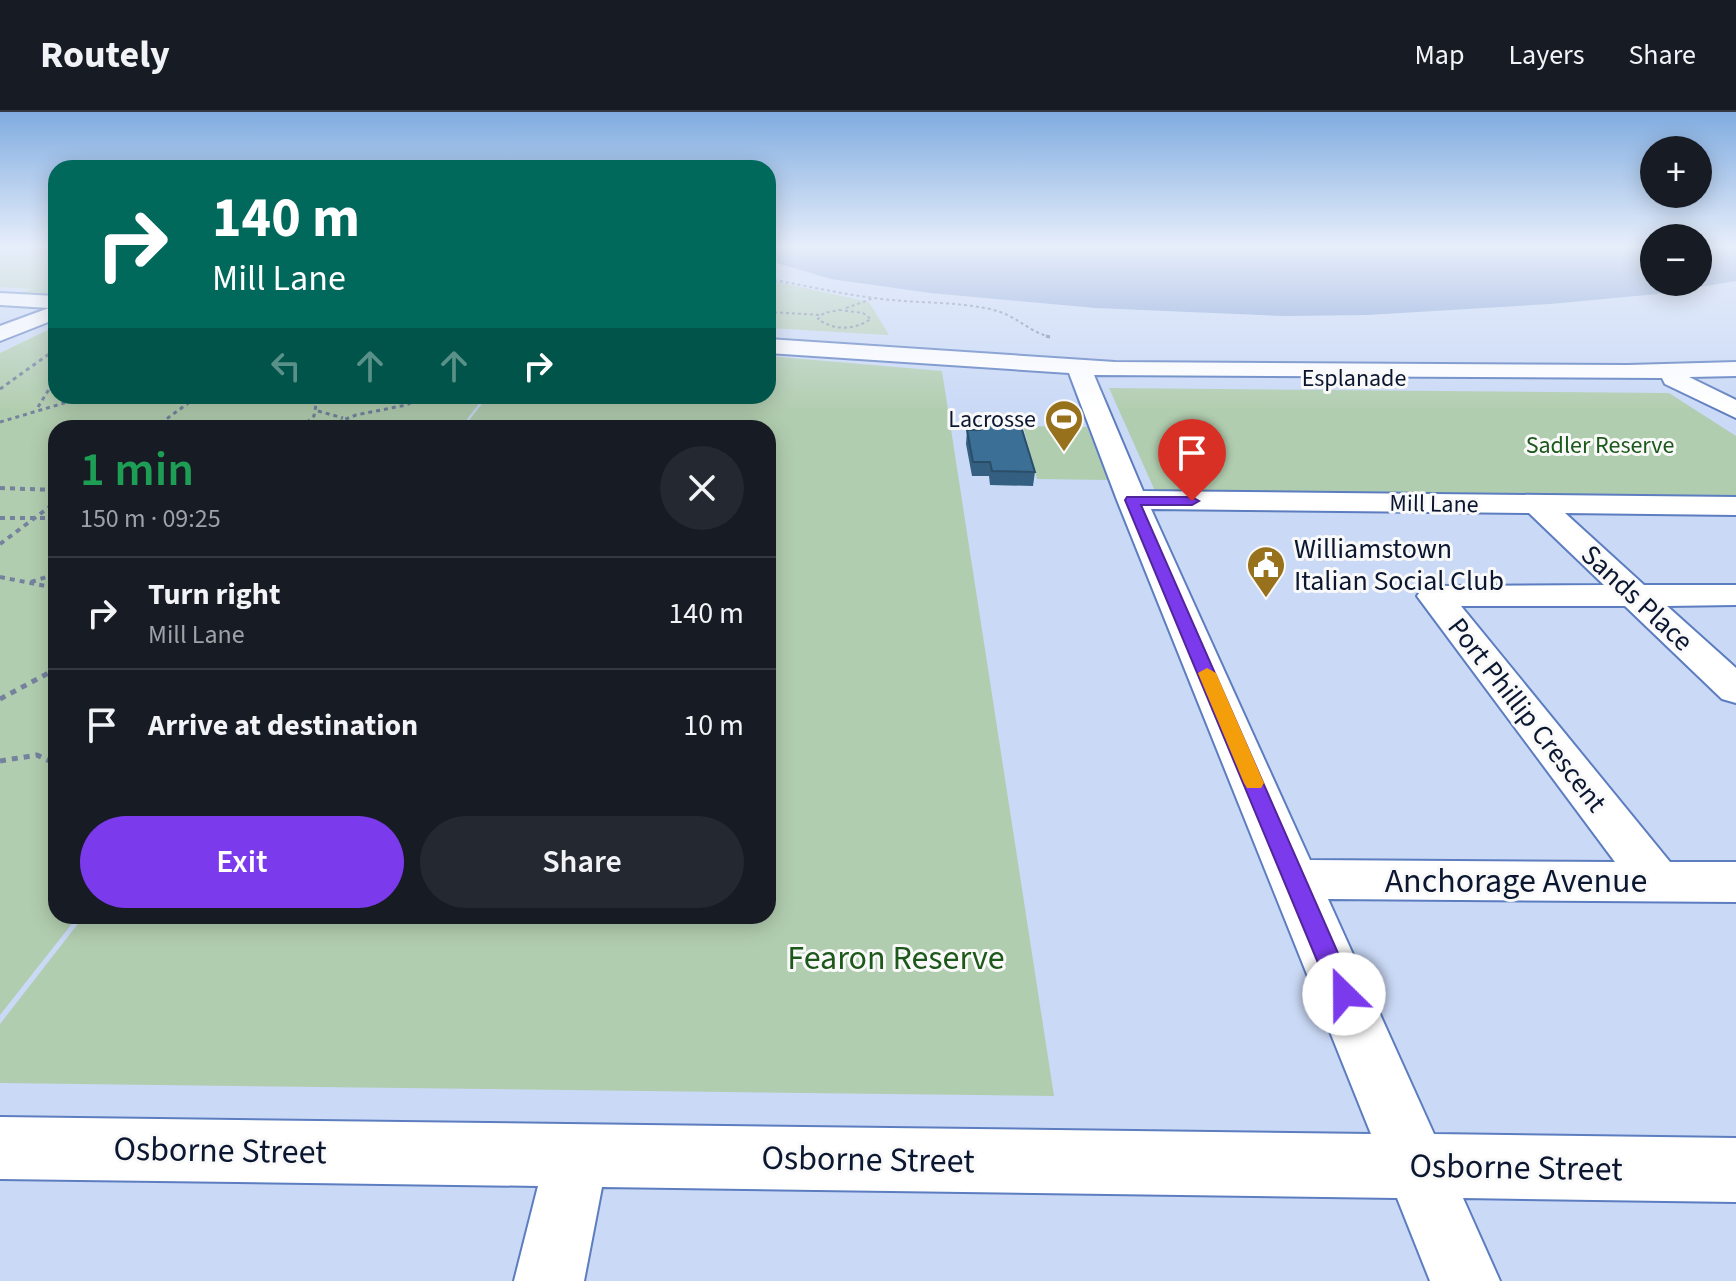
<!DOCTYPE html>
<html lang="en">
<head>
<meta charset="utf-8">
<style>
	:root { --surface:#171b24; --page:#242831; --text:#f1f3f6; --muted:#9ea1a6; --line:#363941; --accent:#7c3aed }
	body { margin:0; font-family:"Source Sans 3",sans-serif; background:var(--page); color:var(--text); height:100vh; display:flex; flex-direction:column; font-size:30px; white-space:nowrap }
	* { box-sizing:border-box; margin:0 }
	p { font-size:26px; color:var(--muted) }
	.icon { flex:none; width:44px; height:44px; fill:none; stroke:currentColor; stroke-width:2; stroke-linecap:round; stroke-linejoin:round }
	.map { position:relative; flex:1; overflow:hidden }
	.side { position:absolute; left:48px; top:308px; width:728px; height:504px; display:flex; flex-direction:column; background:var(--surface); border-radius:24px; box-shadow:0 4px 20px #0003 }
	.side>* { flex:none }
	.hud { position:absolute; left:48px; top:48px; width:728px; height:244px; border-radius:24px; box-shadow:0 4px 20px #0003; background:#00695c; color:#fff; overflow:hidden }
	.fabs { position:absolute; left:1640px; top:24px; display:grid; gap:16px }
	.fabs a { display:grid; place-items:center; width:72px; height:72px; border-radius:50%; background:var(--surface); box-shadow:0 4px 20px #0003; font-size:40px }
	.pin { position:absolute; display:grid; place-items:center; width:68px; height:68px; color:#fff; margin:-82px -34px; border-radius:50% 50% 50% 0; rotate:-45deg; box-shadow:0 0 8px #0007 }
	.pin .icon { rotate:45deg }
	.me { position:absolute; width:88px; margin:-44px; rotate:337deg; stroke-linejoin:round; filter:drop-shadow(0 0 6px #0008) }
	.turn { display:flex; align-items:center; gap:28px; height:168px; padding:0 32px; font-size:36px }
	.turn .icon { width:104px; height:104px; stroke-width:2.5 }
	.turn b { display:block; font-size:56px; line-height:68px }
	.lanes { display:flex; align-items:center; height:76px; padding:0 32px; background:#0003; justify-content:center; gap:40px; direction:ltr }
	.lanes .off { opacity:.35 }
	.round { display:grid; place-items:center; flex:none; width:84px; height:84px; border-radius:42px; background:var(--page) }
	.overview { display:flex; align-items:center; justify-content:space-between; height:136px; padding:0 32px }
	h1 { font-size:48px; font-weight:600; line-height:60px; color:#1e9e55 }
	.action { display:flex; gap:16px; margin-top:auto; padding:16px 32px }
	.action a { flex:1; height:92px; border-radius:48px; background:var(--accent); color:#fff; font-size:32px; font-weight:600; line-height:92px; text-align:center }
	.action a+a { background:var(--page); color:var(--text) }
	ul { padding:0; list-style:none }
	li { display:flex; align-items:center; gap:24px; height:112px; padding:0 32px; border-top:2px solid var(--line) }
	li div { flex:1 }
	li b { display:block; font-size:30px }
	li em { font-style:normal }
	header { display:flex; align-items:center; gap:48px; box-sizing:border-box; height:112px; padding:0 40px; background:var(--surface); border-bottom:2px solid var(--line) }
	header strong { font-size:38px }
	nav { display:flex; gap:44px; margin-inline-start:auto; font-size:28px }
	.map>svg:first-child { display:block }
</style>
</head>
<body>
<header>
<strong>Routely</strong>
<nav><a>Map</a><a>Layers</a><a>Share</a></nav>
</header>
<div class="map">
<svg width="1736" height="1169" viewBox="0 0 1736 1169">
	<rect width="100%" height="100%" fill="#cad9f6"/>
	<path fill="#b1cdaf" d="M0,136H56V186L15,183L31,177L0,175Z
		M768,168L869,190L889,223L768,216Z
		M56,214V284H485L460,316H56V804H78L0,903V241Z
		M768,244L942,259L1054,984L0,971V912L84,804H768V316H463L488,284H768Z
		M1109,276L1669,281L1736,324V388L1155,379Z
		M1023,314L1087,315L1108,368L1037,367Z"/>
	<path fill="#84a0d3" d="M768,136H1654V170H1698V136H1736V169L1657,182L1550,192L1367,203L1284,204L1095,196L930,181L831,167L777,151L768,153Z"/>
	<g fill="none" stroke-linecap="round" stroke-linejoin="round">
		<defs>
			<path id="minor" d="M0,181L56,184V207L0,229V214L49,196L0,193Z
				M768,227L1115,250L1628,253L1736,250V264L1689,265L1736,288V306L1665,272L1662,266L1094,263L1143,379L1736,385V403L1565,401L1644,473H1736V493L1667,494L1736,556V591L1722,587L1625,494H1461L1670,750H1736V790L1328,787L1434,1022L1736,1026V1090L1463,1086L1500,1169H1430L1397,1086L602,1075L584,1169H514L538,1074L0,1067V1005L1371,1022L1117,388L1069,261L768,241ZM1151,397L1529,401L1604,473L1434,474L1422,477L1417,484L1615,750L1310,748Z"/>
		</defs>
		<use href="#minor" stroke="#5c7dbf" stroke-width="4"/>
		<path stroke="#75829e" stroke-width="2" stroke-dasharray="3 3" stroke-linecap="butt" d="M768,167C809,174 849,184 891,188C923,191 957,190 990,197C1017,203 1027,219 1050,225
			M768,173L779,169
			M846,196L874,186
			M839,198L863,201L871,207C854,218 835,219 818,207L824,201Z
			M768,200L821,203"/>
		<path stroke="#75829e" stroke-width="3" stroke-dasharray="4 4" stroke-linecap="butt" d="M1046,224L1050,225
			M0,277L56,237
			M421,287L440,284
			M38,295L56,266
			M318,299L343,306
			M0,310L88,284
			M335,314L356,316
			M154,316L198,284
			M301,316L314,304L317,287L311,284
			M323,316L356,303L406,293L425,284"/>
		<path stroke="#75829e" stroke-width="4" stroke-dasharray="5 5" stroke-linecap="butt" d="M0,376L56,378
			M0,406H56
			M0,432L56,390
			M0,465L56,476
			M31,470L56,462"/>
		<path stroke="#75829e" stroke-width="5" stroke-dasharray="6 6" stroke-linecap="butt" d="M0,587L56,557
			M0,649L37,643L56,652"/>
		<use href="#minor" fill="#fff" fill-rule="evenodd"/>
	</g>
	<path fill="#345f80" d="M978,311L1035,360L1033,374L990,373L989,364H972L966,332L967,318H977Z"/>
	<path fill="#3c6f95" stroke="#2a4e68" stroke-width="2" d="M978,311H1020L1035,360L992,359L990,350H973L967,318H980Z"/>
	<linearGradient id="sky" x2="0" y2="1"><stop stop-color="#80ace0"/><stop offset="0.45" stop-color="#e7eefb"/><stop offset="1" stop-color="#e7eefb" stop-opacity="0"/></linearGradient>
	<rect width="1736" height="299" fill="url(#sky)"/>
	<path fill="#7c3aed" stroke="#51269a" stroke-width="2" d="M1127,385H1192L1199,389L1192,393H1141L1356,882L1352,890L1344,893L1335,890L1331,882L1125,388Z"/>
	<path fill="#f59e0b" d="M1207,556L1216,561L1264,671L1261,676H1247L1244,671L1198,561Z"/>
	<defs>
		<symbol id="stadium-pin" viewBox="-11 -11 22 30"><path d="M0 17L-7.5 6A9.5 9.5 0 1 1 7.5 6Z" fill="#97711b" stroke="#f9f9f9"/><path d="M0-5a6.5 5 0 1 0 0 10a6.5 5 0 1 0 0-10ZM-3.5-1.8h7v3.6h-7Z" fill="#fff"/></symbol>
		<symbol id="civic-pin" viewBox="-11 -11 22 30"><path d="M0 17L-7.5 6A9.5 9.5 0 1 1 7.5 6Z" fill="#97711b" stroke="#f9f9f9"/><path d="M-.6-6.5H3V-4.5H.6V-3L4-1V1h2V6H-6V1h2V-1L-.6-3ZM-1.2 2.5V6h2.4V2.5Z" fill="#fff"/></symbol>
	</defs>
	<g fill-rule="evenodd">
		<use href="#stadium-pin" x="1042" y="285" width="44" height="60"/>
		<use href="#civic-pin" x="1244" y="431" width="44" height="60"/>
	</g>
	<g text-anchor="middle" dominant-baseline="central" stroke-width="6" stroke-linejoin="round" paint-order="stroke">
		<g font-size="24" fill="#0b1731" stroke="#f9f9f9">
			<text x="1354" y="266">Esplanade</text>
			<text transform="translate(1434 392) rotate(1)">Mill Lane</text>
		</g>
		<g font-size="24" fill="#0b1731" stroke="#f9f9f9" text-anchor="end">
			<text x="1036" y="307">Lacrosse</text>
		</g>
		<g font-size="24" fill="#1d581b" stroke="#f9f9f9">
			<text x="1600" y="333">Sadler Reserve</text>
		</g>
		<g font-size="28" fill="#0b1731" stroke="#f9f9f9" text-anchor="start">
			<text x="1294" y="437">Williamstown<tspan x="1294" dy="32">Italian Social Club</tspan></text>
		</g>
		<g font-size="28" fill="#0b1731" stroke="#f9f9f9">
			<text transform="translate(1637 486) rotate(43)">Sands Place</text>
			<text transform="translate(1527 603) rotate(52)">Port Phillip Crescent</text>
		</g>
		<g font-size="34" fill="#0b1731" stroke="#f9f9f9">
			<text x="1516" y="769">Anchorage Avenue</text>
			<text transform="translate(220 1039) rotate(1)">Osborne Street</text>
			<text transform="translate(868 1048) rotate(1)">Osborne Street</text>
			<text transform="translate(1516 1056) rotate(1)">Osborne Street</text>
		</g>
		<g font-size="34" fill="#1d581b" stroke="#f9f9f9">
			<text x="896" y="846">Fearon Reserve</text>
		</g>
	</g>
</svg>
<div class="fabs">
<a>+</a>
<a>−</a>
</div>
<div class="pin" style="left:1192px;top:389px;background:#d93025"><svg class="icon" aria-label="arrive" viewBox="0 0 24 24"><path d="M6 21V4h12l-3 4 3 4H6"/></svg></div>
<svg class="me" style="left:1344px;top:882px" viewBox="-20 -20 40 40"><circle r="19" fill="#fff"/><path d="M0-13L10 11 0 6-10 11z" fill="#7c3aed"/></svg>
<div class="hud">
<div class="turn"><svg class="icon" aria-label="right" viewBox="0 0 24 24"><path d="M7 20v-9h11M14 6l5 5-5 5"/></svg><div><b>140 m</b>Mill Lane</div></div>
<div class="lanes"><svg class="icon off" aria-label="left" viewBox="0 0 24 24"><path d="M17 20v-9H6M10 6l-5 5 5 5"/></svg><svg class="icon off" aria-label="ahead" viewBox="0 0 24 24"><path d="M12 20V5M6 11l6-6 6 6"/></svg><svg class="icon off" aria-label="ahead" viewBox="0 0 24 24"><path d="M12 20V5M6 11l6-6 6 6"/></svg><svg class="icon" aria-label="right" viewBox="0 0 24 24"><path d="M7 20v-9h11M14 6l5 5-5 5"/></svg></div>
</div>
<section class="side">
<div class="overview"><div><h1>1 min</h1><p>150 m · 09:25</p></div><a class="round"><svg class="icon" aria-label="close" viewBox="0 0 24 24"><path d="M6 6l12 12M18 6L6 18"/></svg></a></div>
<ul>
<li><svg class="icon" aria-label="right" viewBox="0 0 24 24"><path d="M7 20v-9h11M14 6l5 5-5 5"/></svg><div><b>Turn right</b><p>Mill Lane</p></div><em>140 m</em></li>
<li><svg class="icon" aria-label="arrive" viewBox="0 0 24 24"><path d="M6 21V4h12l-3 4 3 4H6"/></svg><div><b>Arrive at destination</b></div><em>10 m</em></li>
</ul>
<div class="action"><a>Exit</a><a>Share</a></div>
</section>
</div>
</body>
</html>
